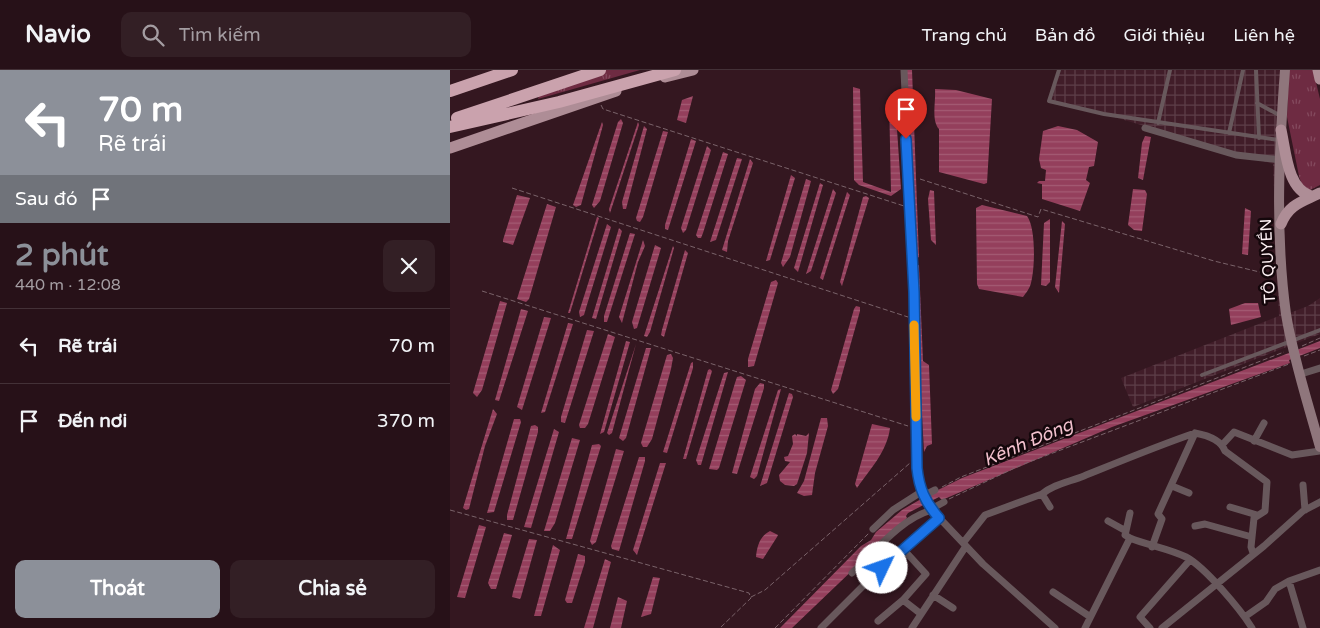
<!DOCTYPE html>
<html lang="vi">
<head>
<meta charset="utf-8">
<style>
	:root { --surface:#271118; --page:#331f25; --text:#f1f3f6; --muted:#a49da2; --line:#433137; --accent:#8c9099 }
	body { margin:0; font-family:"Varela Round",sans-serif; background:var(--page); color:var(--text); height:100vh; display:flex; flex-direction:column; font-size:19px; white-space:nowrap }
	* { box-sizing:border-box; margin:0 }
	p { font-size:16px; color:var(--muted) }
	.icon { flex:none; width:28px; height:28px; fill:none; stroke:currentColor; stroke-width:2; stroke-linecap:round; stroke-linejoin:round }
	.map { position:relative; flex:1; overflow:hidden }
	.side { display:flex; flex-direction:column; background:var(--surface); width:450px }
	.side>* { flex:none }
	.guide { background:#8c9099; color:#fff; overflow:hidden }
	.pin { position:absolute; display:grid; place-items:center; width:42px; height:42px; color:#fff; margin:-51px -21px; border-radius:50% 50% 50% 0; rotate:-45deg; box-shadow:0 0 5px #0007 }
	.pin .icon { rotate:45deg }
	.me { position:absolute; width:55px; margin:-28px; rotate:48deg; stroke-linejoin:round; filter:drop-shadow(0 0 4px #0008) }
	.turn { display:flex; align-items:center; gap:18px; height:105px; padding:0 15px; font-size:22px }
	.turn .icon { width:65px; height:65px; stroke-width:2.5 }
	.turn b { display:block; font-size:35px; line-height:42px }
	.then { display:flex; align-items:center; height:48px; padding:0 15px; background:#0003; gap:10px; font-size:19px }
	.round { display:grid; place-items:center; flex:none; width:52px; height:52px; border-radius:10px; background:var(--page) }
	.head { display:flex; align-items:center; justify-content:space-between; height:85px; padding:0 15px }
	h1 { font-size:30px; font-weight:700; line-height:38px; color:var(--accent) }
	.button { display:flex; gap:10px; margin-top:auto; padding:10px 15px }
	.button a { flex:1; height:58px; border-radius:10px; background:var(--accent); color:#fff; font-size:20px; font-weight:700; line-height:58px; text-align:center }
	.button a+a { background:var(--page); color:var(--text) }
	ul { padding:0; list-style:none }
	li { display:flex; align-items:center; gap:15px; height:75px; padding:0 15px; border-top:1px solid var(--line) }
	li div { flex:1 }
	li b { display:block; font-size:19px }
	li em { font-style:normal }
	header { display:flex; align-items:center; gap:30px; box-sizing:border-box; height:70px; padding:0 25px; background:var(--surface); border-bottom:1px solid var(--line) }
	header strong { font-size:24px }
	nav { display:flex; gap:28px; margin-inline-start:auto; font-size:18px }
	.search { width:350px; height:45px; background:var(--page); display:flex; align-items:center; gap:12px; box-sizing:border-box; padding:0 18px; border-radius:10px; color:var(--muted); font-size:19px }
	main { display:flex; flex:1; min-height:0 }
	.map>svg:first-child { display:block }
</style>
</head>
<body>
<header>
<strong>Navio</strong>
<div class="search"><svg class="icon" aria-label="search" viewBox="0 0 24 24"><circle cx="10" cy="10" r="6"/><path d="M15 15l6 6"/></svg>Tìm kiếm</div>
<nav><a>Trang chủ</a><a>Bản đồ</a><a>Giới thiệu</a><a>Liên hệ</a></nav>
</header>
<main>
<section class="side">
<div class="guide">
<div class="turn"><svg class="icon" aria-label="left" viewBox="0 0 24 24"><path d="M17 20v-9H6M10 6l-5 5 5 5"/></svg><div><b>70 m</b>Rẽ trái</div></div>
<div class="then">Sau đó<svg class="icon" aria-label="arrive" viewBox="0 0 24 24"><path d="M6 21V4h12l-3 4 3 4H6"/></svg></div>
</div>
<div class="head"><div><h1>2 phút</h1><p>440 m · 12:08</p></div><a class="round"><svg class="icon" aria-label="close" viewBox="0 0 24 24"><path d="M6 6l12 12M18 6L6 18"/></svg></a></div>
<ul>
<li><svg class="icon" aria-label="left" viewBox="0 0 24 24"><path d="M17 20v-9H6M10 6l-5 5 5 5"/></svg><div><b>Rẽ trái</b></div><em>70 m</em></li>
<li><svg class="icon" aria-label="arrive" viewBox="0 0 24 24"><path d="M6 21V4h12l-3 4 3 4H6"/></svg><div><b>Đến nơi</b></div><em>370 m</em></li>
</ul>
<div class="button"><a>Thoát</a><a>Chia sẻ</a></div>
</section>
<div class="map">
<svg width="870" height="558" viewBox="0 0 870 558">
	<defs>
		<pattern id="industrial-grid" width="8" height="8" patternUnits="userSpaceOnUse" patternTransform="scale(1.25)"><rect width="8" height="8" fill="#411d29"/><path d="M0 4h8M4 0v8" fill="none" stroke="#5d3e48"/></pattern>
		<pattern id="grass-tufts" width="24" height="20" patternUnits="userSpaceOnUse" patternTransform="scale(1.25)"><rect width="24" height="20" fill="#6e2b42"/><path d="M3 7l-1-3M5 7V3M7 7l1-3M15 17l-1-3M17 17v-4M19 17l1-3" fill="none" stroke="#844a5e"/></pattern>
		<pattern id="water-rules" width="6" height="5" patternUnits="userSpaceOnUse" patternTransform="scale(1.25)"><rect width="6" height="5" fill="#943f5c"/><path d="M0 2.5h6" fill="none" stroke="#a45b74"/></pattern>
	</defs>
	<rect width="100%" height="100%" fill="#341720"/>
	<path fill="url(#industrial-grid)" d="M609,0H835L831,71L837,244L858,236L870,228V264L683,337L671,308L829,246L823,94L654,44L599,31Z"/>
	<path fill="url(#grass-tufts)" d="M154,0H190L88,29L90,22Z
		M839,0H863L870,29V115L860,120L853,118L849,106L837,47Z"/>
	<path fill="url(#water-rules)" d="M456,0H462L469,187L467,188Z
		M403,17L410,19L413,112L441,122L439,28L445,29L451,119L441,126L409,115L404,110Z
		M485,19L506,20L542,29L537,113L534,114L489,102V59C481,50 486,32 485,19Z
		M243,26L236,53L227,50L232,30Z
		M171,49L173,53L150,131L144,138L142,135L168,52Z
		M152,52L153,55L131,135L126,137L123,135Z
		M188,52L189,55L160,143L159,139Z
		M194,56L197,59L176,139H173L172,132Z
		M608,56L627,60L648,72L644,96L639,97L636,110L640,113L630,141L592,129V114L587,113L589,111H595L596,100L591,98L589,89L593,61Z
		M213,61L218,62L193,147L190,152L187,151L186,148Z
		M695,66L701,67L693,110L688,108L692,73Z
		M241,69L246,71L218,160L215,159V155Z
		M257,76L261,80L236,160L233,163L231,158Z
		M273,82L278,84L253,163L251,168H248L246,165Z
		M287,88L292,89L266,170L260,172Z
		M300,89L303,93L278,171L277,182L272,180Z
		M341,105L345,108L320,190L316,191Z
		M356,109L361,111L340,187L333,197L331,193Z
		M370,113L373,115L348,202L344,198Z
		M383,119L386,123L361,201L356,204Z
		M683,119L695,120L697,124L692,161L684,160L678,155Z
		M480,120L484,121L486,175L481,170L478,129Z
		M397,122L400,125L373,210L370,208Z
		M67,125L80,128L63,175L53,172V170Z
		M416,126L419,128L392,216L390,212L413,127Z
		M97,134L106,137L79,229L76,232L67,229Z
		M532,135L577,146C586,158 585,198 581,213C580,218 576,223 573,227L529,219L527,214L526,138Z
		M795,138L801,141L798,185L792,184Z
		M147,147L149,148L120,243H118Z
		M600,149V212L596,216L591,215L594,153Z
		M612,151L615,154L609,223L605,217Z
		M157,154L161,157L136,238L134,245L130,247L129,242Z
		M169,158L172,161L146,249L142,248Z
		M180,163L185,164L157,252H154V246Z
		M193,170L195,176L188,192L172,253L169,247Z
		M205,175L211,178L187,258L184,259L182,252Z
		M223,176L224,178L200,262L197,267L194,266Z
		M235,180L238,183L214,267L211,265L212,260Z
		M464,195H469L473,291L479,295L482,374L477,376L474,382Z
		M326,210L328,213L304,296L298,297V289L321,212Z
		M50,231L57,233L32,320L27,327L23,323L25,316Z
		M795,233H808L811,247L781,255L779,239Z
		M406,236L410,237V241L388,319L383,324L381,320L404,239Z
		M71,239L78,241L49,331L45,330Z
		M94,247L101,248L72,340L67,337Z
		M118,253L123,254L95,342L91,343Z
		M137,260L144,261L115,353L111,352V347Z
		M158,264L165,267L138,354L135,358H130L129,355Z
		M176,271L180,272L154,362L150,364Z
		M870,271V278L839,290L840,293L662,357L492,430L489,427L458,443L456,446L457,448L342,558H330L411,476L421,470L426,462L452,440L478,425L512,408Z
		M186,274L162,363L159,365L157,363Z
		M196,278H201L176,368L173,371L169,368Z
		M221,284L223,288L221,299L202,369L197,377H193L191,373L193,366L217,285Z
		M243,292V298L217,383L213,382L241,293Z
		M260,299L262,301L236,389H233L258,300Z
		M278,302L251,395H248L246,390L272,309L274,303Z
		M291,306L296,310L269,398L267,400L259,399L285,313L287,307Z
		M310,313L314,314V318L287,404L282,403L305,319Z
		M331,319L307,406L304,409L300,407L328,320Z
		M339,323L342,324L343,327L317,413L310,416Z
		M43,339L47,344L35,376L19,439L16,440L13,438Z
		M371,348H377L378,356L365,403L362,425L354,426L347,423L354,411Z
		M64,349H70L71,352L44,442L37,443Z
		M422,354L440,358C437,382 420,399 407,418L405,414Z
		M85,355L88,357V362L63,450H57V445L81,356Z
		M104,359L109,362L81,458L74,457Z
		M359,363L357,383L347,414L344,416L335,415L330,411L329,405L340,392L335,391L334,387L338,386L343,374L342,366L345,364L347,366V364L356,366Z
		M122,368L130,370L105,453L100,461H94Z
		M149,374L151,376L122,469H116L142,375Z
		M166,379L174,381L146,472L142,475L140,471Z
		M189,387H195V391L169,481L162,479L161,476Z
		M210,393H216L187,485L183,480Z
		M29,455L36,457L15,528L7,527Z
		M320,461L328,465L327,467L313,489L306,487C307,476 310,466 320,461Z
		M54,463L62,465L46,519H41L38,513Z
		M79,469L87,470L71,527L70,529L62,527L63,522Z
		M103,475L110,480L91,546H84Z
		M128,484L135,486V492L122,533H117L115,530Z
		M155,489L161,492L143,558H134Z
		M203,507L210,508L201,544L191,547Z
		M168,527L177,531L171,558H160Z"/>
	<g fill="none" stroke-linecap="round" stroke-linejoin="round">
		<path stroke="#7a636a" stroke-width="1" stroke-dasharray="5 2.5" stroke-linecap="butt" d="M151,35L153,39L454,136
			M470,109L588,147L591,139L764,191L822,205
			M62,118L458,247
			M32,221L458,356
			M852,276L870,268
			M854,286L870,280
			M492,417L511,407L834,282
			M499,429L571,395L839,294
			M0,440L299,523L301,528L270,558
			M301,527L315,520L460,393
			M325,558L419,463"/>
		<path stroke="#68585c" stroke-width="4" d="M609,0L599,31L654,44L829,70
			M806,0L809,68
			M807,33L829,45
			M708,53L720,0
			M779,63L793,0
			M752,305L870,260"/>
		<path stroke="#68585c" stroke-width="7" d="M454,0L464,222L467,398L471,421L480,438L533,494L605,558
			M695,58L786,85L831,90
			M851,304L870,298
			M804,371L814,353
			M772,375L784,362L842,385L870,381
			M853,415L855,440
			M722,416L739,423
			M592,424L600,437
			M473,426L485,420
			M780,437L807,445
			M481,439L494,432
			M658,451L676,461L675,465L680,468
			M745,456L755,454L802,467
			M423,459L443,440L471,422
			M676,461L680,443
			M513,473L535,445L592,424C604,414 619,412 634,406C671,391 707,376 745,363C756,365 771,370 775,381L817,412L815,441L804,448L801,477L803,483
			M702,477L712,449L708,444L745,363
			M453,479L476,504L453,530L471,544
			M402,503C426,481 450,449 482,440
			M839,511L853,558
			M603,522L639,546
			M483,525L503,538
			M796,546L816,532L825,519L839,511L870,500
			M428,551L453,530
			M371,558L421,508L489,448
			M462,558L516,476
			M635,558L680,468C697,475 720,479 736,487C755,497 791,540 802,558
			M700,558L690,547L740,490
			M712,558L814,476L853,441L870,432"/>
		<path stroke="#8f767c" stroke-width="10" d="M835,0C829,80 825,164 836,244C843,288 858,333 870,377"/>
		<path stroke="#ae8d96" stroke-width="11" d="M868,0L870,9
			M215,7L243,0
			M831,60C836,81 837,119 861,126
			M0,78L166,21
			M831,154C839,134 852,132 870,123"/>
		<path stroke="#caa2ad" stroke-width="12" d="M0,21L62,0
			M7,48L150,0
			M0,57L109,32L225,0"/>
	</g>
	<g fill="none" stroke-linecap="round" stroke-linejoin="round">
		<defs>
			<path id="route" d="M432,498L489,448C475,432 469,418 467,398L464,222L456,69"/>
		</defs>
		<use href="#route" stroke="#114b97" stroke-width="12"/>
		<use href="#route" stroke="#1a73e8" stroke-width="9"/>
		<path stroke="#f59e0b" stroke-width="9" d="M464,255L466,347"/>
	</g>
	<g text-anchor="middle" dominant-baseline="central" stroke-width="5" stroke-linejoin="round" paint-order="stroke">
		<g font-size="16" fill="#fdf0f3" stroke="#14070b">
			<text transform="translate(818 191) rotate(-93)">TÔ QUYỀN</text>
		</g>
		<g font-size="18" font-style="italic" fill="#f3c1ce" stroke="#14070b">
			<text transform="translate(578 372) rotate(-23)">Kênh Đông</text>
		</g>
	</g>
</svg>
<div class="pin" style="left:456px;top:69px;background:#d93025"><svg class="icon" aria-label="arrive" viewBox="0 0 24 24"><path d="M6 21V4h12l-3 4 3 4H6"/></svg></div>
<svg class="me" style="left:432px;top:498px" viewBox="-20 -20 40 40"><circle r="19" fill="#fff"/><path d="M0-13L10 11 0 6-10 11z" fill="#1a73e8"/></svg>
</div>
</main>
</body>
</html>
